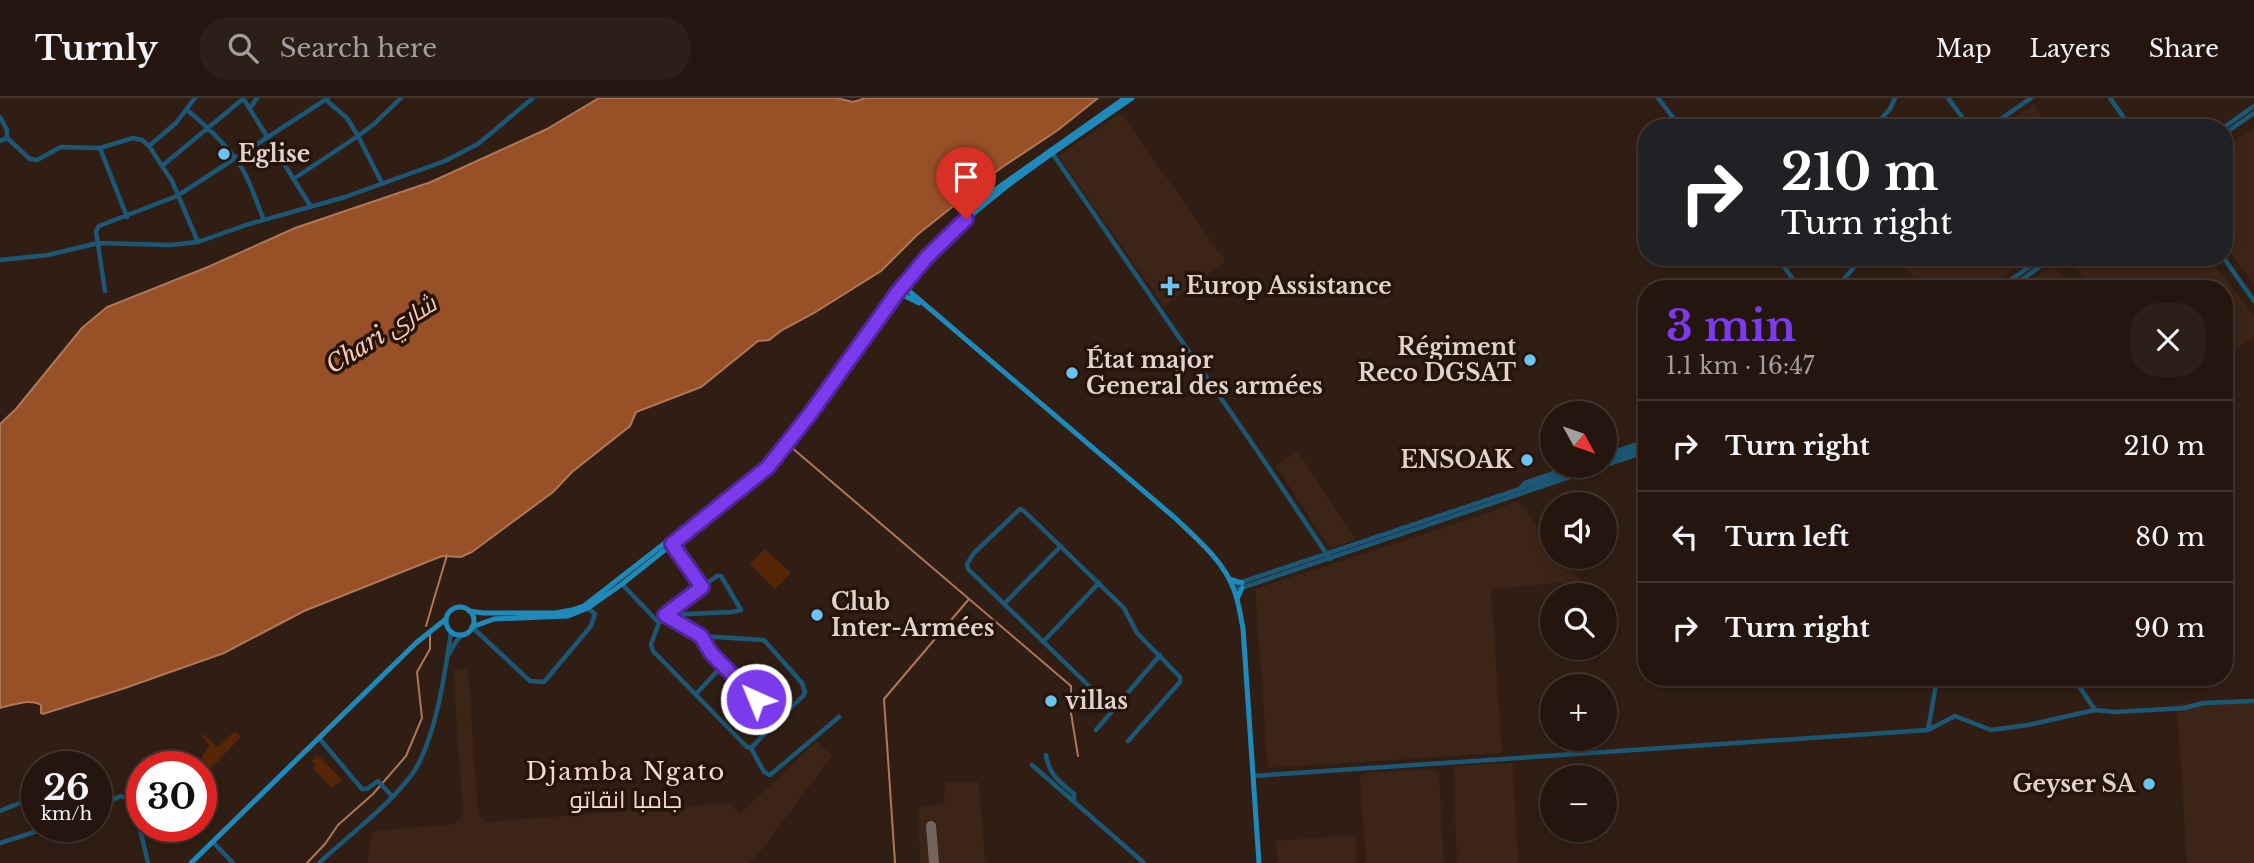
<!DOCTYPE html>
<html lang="en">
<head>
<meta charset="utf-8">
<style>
	:root { --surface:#24160f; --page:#2c1f18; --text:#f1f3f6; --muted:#a39f9e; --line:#41352f; --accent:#7c3aed }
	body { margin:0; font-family:"Libre Baskerville",Cairo,serif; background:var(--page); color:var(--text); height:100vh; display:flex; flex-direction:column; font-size:26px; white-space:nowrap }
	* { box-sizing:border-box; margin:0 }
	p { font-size:23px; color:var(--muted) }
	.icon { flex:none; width:38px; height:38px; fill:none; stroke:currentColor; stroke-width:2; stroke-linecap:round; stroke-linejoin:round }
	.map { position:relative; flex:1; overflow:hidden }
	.sheet { position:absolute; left:1638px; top:182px; width:595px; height:406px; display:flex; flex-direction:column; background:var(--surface); border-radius:28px; box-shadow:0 4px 10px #0003,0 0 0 2px var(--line) }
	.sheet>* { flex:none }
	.banner { position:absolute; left:1638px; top:21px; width:595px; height:147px; border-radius:28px; box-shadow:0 4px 10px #0003,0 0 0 2px var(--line); background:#202124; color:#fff; overflow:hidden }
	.needle { width:46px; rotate:130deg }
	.fabs { position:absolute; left:1540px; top:303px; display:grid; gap:14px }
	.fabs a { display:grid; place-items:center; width:77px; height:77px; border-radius:50%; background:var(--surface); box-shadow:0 4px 10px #0003,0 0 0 2px var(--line); font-size:35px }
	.speed { position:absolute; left:21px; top:653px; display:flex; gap:14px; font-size:35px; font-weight:700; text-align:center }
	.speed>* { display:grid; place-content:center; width:91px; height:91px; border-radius:50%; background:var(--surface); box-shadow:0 4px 10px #0003,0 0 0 2px var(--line); line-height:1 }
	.speed small { font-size:18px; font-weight:400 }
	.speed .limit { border:10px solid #d22; background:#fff; color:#111 }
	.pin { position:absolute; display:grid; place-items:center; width:60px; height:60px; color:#fff; margin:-72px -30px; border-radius:50% 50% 50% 0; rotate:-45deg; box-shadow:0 0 7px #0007 }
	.pin .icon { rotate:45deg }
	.me { position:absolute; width:77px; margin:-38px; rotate:316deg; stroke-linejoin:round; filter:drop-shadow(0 0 5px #0008) }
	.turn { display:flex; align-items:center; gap:24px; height:147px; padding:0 28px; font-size:32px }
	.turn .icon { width:91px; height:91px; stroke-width:2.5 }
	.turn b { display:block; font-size:49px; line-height:60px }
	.round { display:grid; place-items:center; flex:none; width:74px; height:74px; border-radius:28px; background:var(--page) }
	.summary { display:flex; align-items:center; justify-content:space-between; height:119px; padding:0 28px }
	h1 { font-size:42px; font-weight:700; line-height:52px; color:var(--accent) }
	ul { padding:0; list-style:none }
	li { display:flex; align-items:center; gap:21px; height:91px; padding:0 28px; border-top:2px solid var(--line) }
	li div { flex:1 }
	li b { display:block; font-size:26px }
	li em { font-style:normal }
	header { display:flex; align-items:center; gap:42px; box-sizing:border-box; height:98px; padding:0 35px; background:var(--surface); border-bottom:2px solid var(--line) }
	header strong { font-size:33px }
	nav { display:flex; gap:38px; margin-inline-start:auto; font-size:24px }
	.search { width:490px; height:63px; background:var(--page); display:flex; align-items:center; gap:18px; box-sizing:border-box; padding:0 24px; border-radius:28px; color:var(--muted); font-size:26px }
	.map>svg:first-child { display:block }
</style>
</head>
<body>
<header>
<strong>Turnly</strong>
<div class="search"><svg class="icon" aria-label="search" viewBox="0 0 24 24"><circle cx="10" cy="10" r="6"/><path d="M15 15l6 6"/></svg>Search here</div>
<nav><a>Map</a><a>Layers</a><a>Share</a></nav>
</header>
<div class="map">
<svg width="2254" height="765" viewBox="0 0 2254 765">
	<rect width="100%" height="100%" fill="#301e14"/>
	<path fill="#3c2417" d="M2034,6L2049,30H1999Z
		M1121,15L1226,164L1164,208L1058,58Z
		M2254,29V187L2224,145V50Z
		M1899,159H2029L1986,191H1921Z
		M2073,159H2209L2254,218V238L2224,259V191H2091L2070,161Z
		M2053,167L2071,191H2019Z
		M1298,353L1355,442L1330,450L1276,368Z
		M1518,403L1552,450V458L1559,459L1582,483L1491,491L1502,655L1268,670L1255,491L1479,418Z
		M468,571L478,716L487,724L731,705L739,717L816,643L832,658L759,755L749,765H367L373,733L455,726L463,717L453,572Z
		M2254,601V765H2187L2177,606Z
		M1513,665L1518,765H1457L1453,668Z
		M1434,671L1439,675L1444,765H1366L1360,679L1364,675Z
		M945,684H979L985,765H920L918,709L944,706Z
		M1355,737L1357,765H1278L1276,743Z"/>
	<path fill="#562506" d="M765,451L791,475L775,491L750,466Z
		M235,633L241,639L211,670L205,674L197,668L209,647L201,638L203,636L217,649Z
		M318,657L342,682L332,690L313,670L316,667L311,663Z"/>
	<path fill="#985027" stroke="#ae7759" stroke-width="2" d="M599,0H836L853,4L866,0H1098L1058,32L1001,70L917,137L881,173L814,215L782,232L769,242L758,243L701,289L636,314L630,328L572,374L553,394L472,454L461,459L442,458L304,513L224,555L125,590L43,616L41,615V607C29,600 13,607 0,610V326L16,311L82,230L107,209L208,169L295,130L431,84L547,31Z"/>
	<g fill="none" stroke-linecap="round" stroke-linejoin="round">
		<path stroke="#ae7759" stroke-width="2" d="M791,349L1071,588V606
			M426,528L447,457
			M1071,615L1078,658
			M307,765L325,746L338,727L373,696L406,658L422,620L417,574L430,551V536
			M895,765L884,601L969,501"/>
		<path stroke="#74645c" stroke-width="10" d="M931,728L934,765"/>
		<path stroke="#1c5775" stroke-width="4.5" d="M195,0L176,25L149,48L172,83L198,144
			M243,0L311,109
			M1658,0L1681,30
			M1948,0L1970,30
			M2110,0L2131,30
			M326,2L347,20L358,38L374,26L401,0
			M250,10L257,0
			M187,12C208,29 229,49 243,72C252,88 257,106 264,122
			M0,19L7,32V40
			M1873,30L1890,11L1895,0
			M1988,30L2031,0
			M2223,30L2254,8
			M2224,36L2254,15
			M0,43L7,40L30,61L37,62L61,49L100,50L133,40L142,42L149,48
			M100,50L127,119
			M1050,52L1254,348L1330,461
			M162,68L244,0
			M295,80L358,38L382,85
			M1777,159L1800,191
			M2223,159L2254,203
			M0,162L48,157L98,145L170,147L198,144L246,127L345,99L445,63L478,46L533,0
			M1835,191L1863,159
			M1998,191L2043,159
			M2009,191L2053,159
			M105,193L96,133L99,128L177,98L328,0
			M1605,357L1647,343
			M1605,362L1647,348
			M1520,391L1525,385L1574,368
			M622,486L659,525L665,518L701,538L764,542L802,585L805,594L803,598L778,622L711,555L701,538
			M1233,487L1588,368
			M1235,492L1647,353
			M1004,506L1061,448
			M666,516L702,489L672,446
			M666,517L732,514L741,512L721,478H717L702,489
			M659,525L651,546L653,553L747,649L751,650L778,622
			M472,529L530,583L544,584L591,528L595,516L588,510
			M1043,544L1099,485
			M449,556L457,542L464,536
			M2073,579L2095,612
			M1090,589L968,471L967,466L974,455L1020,411L1024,413L1124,510L1137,535L1180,579V584L1128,643
			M696,596L723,567
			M1096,632L1160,557
			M1928,632L1937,581L1939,579
			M319,640L362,691H367L378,683L392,698
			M751,650L764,674L770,677L839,619
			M1046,657C1049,677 1060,684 1074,696V703
			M1032,667L1144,765
			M1253,678L1928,632L1955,618L1991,632L2028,627L2095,612L2114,614L2185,610L2203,605L2254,603
			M96,709L121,698L129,701L134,706L148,765
			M0,713L22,704
			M213,744L233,765
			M0,745L53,728
			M319,765C347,739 392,705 413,675C436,640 445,575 451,534"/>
		<path stroke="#1f89b9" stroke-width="5" d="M902,187L1174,419C1195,439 1224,463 1234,492C1239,504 1240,517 1243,530L1259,765
			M897,194L919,205
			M1229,481L1242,485
			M1237,501L1242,490
			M446 523a14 14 0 1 1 28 0a14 14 0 1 1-28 0Z
			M469,513L483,515H555L572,512L584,508L747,381L776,353L894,192L931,148L992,94L1125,0
			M472,529L494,521L568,518L588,510L622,486L750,384C778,361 798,332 819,303C850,261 879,215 913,175C975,103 1055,54 1132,0
			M191,765L416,545L446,521"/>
	</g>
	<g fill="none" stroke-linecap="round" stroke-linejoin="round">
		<defs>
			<path id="route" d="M756,601L711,555L701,538L665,517L702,489L672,446L768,369L810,316L897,195L927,159L966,121"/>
		</defs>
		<use href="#route" stroke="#51269a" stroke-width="18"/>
		<use href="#route" stroke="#7c3aed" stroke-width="12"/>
	</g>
	<g fill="#6cc3f2" stroke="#26140b" stroke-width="2.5">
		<circle cx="224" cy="56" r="7"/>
		<path d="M1166.5 177.5h7v7h7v7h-7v7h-7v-7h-7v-7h7z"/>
		<circle cx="1530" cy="262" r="7"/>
		<circle cx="1072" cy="275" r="7"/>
		<circle cx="1527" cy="362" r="7"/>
		<circle cx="817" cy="517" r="7"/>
		<circle cx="1051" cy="603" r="7"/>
		<circle cx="2149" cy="686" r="7"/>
	</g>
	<g text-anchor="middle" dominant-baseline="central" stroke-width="7" stroke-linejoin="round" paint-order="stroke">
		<g font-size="23" font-weight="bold" fill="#e0d3cd" stroke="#26140b" text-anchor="start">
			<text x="238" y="56">Eglise</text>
			<text x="1186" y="188">Europ Assistance</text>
			<text x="1516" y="249" text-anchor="end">Régiment<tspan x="1516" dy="26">Reco DGSAT</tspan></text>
			<text x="1086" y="262">État major<tspan x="1086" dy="26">General des armées</tspan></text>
			<text x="1513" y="362" text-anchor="end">ENSOAK</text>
			<text x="831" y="504">Club<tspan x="831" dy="26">Inter-Armées</tspan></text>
			<text x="1065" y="603">villas</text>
			<text x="2135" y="686" text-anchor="end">Geyser SA</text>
		</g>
		<g font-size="24" font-style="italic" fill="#f6ccb7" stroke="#26140b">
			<text transform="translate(381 236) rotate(-32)">Chari شاري</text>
		</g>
		<g font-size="24" letter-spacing="2" fill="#f4dace" stroke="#26140b">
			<text x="626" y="673">Djamba Ngato<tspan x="626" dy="28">جامبا انقاتو</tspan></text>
		</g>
	</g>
</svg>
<div class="fabs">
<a><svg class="needle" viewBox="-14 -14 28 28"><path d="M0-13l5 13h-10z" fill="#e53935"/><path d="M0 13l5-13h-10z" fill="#a39f9e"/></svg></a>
<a><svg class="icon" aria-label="sound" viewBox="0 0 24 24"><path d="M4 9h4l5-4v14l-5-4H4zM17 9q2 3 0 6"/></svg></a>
<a><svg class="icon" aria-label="search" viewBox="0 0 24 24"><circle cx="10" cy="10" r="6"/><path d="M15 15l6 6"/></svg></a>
<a>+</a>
<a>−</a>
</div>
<div class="speed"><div>26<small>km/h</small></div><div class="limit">30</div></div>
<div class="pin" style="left:966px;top:121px;background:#d93025"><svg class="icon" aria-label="arrive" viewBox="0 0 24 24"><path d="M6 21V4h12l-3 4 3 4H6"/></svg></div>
<svg class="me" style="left:756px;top:601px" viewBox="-20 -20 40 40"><circle r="17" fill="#7c3aed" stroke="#fff" stroke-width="3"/><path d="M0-11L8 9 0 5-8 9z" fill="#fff"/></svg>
<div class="banner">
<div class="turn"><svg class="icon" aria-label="right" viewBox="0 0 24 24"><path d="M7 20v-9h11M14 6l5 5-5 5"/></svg><div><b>210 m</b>Turn right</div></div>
</div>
<section class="sheet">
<div class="summary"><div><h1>3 min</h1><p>1.1 km · 16:47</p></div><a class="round"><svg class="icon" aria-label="close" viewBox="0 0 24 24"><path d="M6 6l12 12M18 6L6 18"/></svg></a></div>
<ul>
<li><svg class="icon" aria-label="right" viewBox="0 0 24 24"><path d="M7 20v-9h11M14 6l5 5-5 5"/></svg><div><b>Turn right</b></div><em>210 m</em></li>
<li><svg class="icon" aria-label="left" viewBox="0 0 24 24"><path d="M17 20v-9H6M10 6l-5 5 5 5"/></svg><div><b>Turn left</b></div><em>80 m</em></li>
<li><svg class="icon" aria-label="right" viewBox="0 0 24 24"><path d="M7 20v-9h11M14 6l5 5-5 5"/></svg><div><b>Turn right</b></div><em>90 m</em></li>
</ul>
</section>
</div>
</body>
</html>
